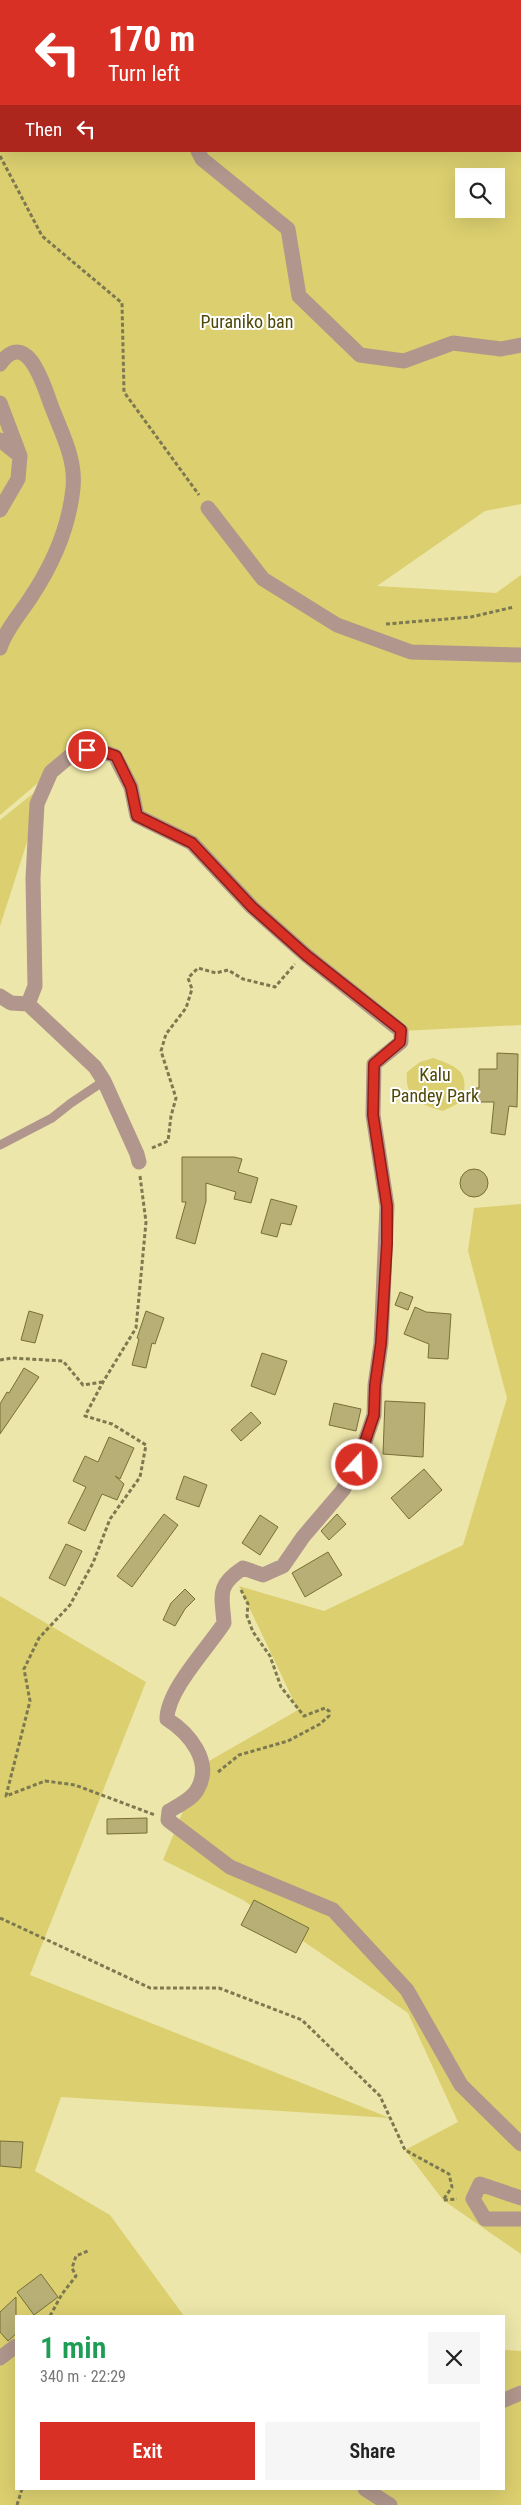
<!DOCTYPE html>
<html lang="en">
<head>
<meta charset="utf-8">
<style>
	:root { --surface:#fff; --page:#f6f6f6; --text:#222; --muted:#767676; --accent:#d93025 }
	body { margin:0; font-family:"Roboto Condensed",sans-serif; background:var(--page); color:var(--text); height:100vh; display:flex; flex-direction:column; font-size:19px; white-space:nowrap }
	* { box-sizing:border-box; margin:0 }
	p { font-size:16px; color:var(--muted) }
	.icon { flex:none; width:28px; height:28px; fill:none; stroke:currentColor; stroke-width:2; stroke-linecap:round; stroke-linejoin:round }
	.map { position:relative; flex:1; overflow:hidden }
	.panel { position:absolute; left:15px; top:2315px; width:490px; height:175px; display:flex; flex-direction:column; background:var(--surface); border-radius:0px; box-shadow:0 5px 20px #0002 }
	.panel>* { flex:none }
	.hud { position:absolute; left:0px; top:0px; width:521px; height:152px; box-shadow:0 5px 20px #0002; background:#d93025; color:#fff; overflow:hidden }
	.fabs { position:absolute; left:455px; top:168px; display:grid; gap:10px }
	.fabs a { display:grid; place-items:center; width:50px; height:50px; border-radius:0px; background:var(--surface); box-shadow:0 5px 20px #0002; font-size:25px }
	.pin { position:absolute; display:grid; place-items:center; width:42px; height:42px; color:#fff; margin:-21px; border:2px solid #fff; border-radius:50%; box-shadow:0 1px 5px #0007 }
	.me { position:absolute; width:55px; margin:-28px; rotate:20deg; stroke-linejoin:round; filter:drop-shadow(0 0 4px #0008) }
	.turn { display:flex; align-items:center; gap:18px; height:105px; padding:0 25px; font-size:22px }
	.turn .icon { width:65px; height:65px; stroke-width:2.5 }
	.turn b { display:block; font-size:35px; line-height:42px }
	.then { display:flex; align-items:center; height:48px; padding:0 25px; background:#0003; gap:10px; font-size:19px }
	.round { display:grid; place-items:center; flex:none; width:52px; height:52px; border-radius:0px; background:var(--page) }
	.head { display:flex; align-items:center; justify-content:space-between; height:85px; padding:0 25px }
	h1 { font-size:30px; font-weight:600; line-height:38px; color:#1e9e55 }
	.button { display:flex; gap:10px; margin-top:auto; padding:10px 25px }
	.button a { flex:1; height:58px; border-radius:0px; background:var(--accent); color:#fff; font-size:20px; font-weight:600; line-height:58px; text-align:center }
	.button a+a { background:var(--page); color:var(--text) }
	.map>svg:first-child { display:block }
</style>
</head>
<body>
<div class="map">
<svg width="521" height="2505" viewBox="0 0 521 2505">
	<rect width="100%" height="100%" fill="#ede6aa"/>
	<path fill="#dbcf6f" fill-rule="evenodd" d="M0,0H521V504L485,511L377,586L496,593L521,575V1025L401,1031L306,955L192,843L137,816L115,756L76,751L0,815ZM1,1H520V151H1ZM464,176H496V209H464Z
		M46,783L0,926V820Z
		M433,1058C459,1067 471,1072 461,1102L443,1111C422,1105 404,1098 407,1072L420,1062Z
		M521,1204V2254L443,2200L405,2150L458,2122L408,2013L243,1900L163,1860L202,1765L298,1710L239,1586L324,1611L463,1545L507,1398L468,1251L474,1208Z
		M0,1596L146,1682L30,1975L390,2118L61,2097L35,2171L110,2215L184,2316H16V2489H504V2350L521,2351V2505H0Z"/>
	<path fill="#b7af75" stroke="#776f37" d="M497,1053L518,1054L517,1107L509,1106L505,1135L491,1133L494,1102H473L474,1088H479V1069H497Z
		M182,1157H234L242,1159L238,1172L258,1178L251,1203L234,1199L236,1192L206,1183V1201L195,1244L176,1238L186,1202H182Z
		M460 1183a14 14 0 1 1 28 0a14 14 0 1 1-28 0Z
		M271,1199L297,1206L291,1225L281,1223L277,1237L261,1233Z
		M400,1292L413,1297L408,1310L395,1305Z
		M415,1307L426,1312L451,1314L448,1359L428,1358L429,1344L404,1334Z
		M29,1311L43,1315L35,1343L21,1340Z
		M146,1311L164,1318L155,1344L152,1343L146,1368L132,1365L139,1339L137,1338Z
		M262,1353L287,1361L275,1395L251,1386Z
		M24,1368L39,1377L0,1434V1404L7,1392L9,1393Z
		M385,1401L425,1403L423,1457L383,1454Z
		M334,1403L361,1409L356,1431L329,1425Z
		M251,1412L261,1423L241,1441L231,1430Z
		M109,1437L134,1448L120,1479L115,1476L124,1484L117,1500L102,1494L85,1531L68,1523L86,1487L73,1481L85,1456L98,1462Z
		M424,1469L442,1490L409,1519L391,1498Z
		M184,1476L207,1485L199,1507L176,1499Z
		M164,1514L178,1525L132,1587L117,1576Z
		M337,1514L346,1524L329,1540L321,1531Z
		M260,1515L278,1527L260,1555L242,1543Z
		M66,1544L82,1551L65,1586L49,1578Z
		M328,1552L342,1575L305,1597L292,1573Z
		M185,1589L195,1599L185,1609L175,1626L163,1620L171,1603Z
		M147,1818V1833L107,1834V1819Z
		M254,1900L309,1928L296,1953L241,1925Z
		M0,2141L23,2142L21,2168L0,2166Z
		M41,2274L58,2297L34,2315L17,2292Z
		M16,2297V2334L8,2341L0,2332V2312Z"/>
	<g fill="none" stroke-linecap="round" stroke-linejoin="round">
		<path stroke="#7d7850" stroke-width="3" stroke-dasharray="4 2.5" stroke-linecap="butt" d="M0,156L42,236L122,303L124,392L199,495
			M386,624L471,617L514,607
			M152,1148L168,1141L171,1116L176,1098L161,1051L166,1034L186,1008L192,989L188,978L198,968L216,973L228,970L243,979L275,987L295,964
			M140,1176L146,1222L136,1328L103,1382L85,1416L112,1424L146,1445L140,1477L110,1519L93,1563L70,1605L39,1638L24,1669L30,1701L6,1796L45,1781L75,1785L155,1815
			M0,1360L12,1358L63,1361L83,1385L102,1382
			M218,1772L239,1755L288,1741L320,1724L329,1716V1711L325,1708L304,1716L281,1687L270,1656L253,1632L247,1616L248,1604L241,1590
			M0,1918L150,1988H219L302,2020L380,2096L405,2150L449,2174L452,2187L443,2200L457,2199
			M50,2316L62,2294L76,2276L72,2268L76,2256L88,2251
			M17,2505L22,2489"/>
		<path stroke="#b0968c" stroke-width="9" d="M0,1145L52,1118L71,1103L104,1081"/>
		<path stroke="#b0968c" stroke-width="15" d="M105,0L106,1
			M198,151L202,159L288,229L299,296L360,355L404,361L453,343L501,349L521,345
			M0,364C27,327 44,386 51,405C61,432 76,458 73,488C69,527 53,564 31,597C21,613 6,629 0,648
			M0,403L20,456L18,479L0,510
			M0,440L20,456
			M208,508L263,579L337,625L411,652L521,655
			M0,996L11,1003L28,1004L95,1067L104,1081L137,1154L139,1162
			M28,1004L35,986L33,878L37,804L51,772L76,751L98,750L115,756L131,787L137,816L192,843L252,907L306,955L401,1031V1042L374,1064L373,1115L387,1206L381,1343L375,1385L374,1415L357,1465L343,1490L303,1537L283,1566L263,1575L243,1568C216,1586 222,1595 224,1623C208,1648 167,1690 167,1719C189,1733 214,1762 197,1790C192,1799 178,1806 169,1811L168,1820L230,1867L333,1910L407,1990L461,2085L521,2144
			M521,2198L480,2184L473,2199L485,2219H521
			M0,2358L16,2346
			M504,2400L521,2393
			M365,2489L390,2505"/>
	</g>
	<g fill="none" stroke-linecap="round" stroke-linejoin="round">
		<defs>
			<path id="route" d="M87,750H98L116,756L131,787L137,816L192,843L252,907L306,955L401,1030L400,1042L374,1064L373,1115L387,1206V1243L381,1343L375,1385L374,1415L357,1465"/>
		</defs>
		<use href="#route" stroke="#8d1f18" stroke-width="12"/>
		<use href="#route" stroke="#d93025" stroke-width="9"/>
	</g>
	<g text-anchor="middle" dominant-baseline="central" stroke-width="4" stroke-linejoin="round" paint-order="stroke">
		<g font-size="18" fill="#4f4807" stroke="#fff">
			<text x="247" y="321">Puraniko ban</text>
			<text x="435" y="1074">Kalu<tspan x="435" dy="21">Pandey Park</tspan></text>
		</g>
	</g>
</svg>
<div class="fabs">
<a><svg class="icon" aria-label="search" viewBox="0 0 24 24"><circle cx="10" cy="10" r="6"/><path d="M15 15l6 6"/></svg></a>
</div>
<div class="pin" style="left:87px;top:750px;background:#d93025"><svg class="icon" aria-label="arrive" viewBox="0 0 24 24"><path d="M6 21V4h12l-3 4 3 4H6"/></svg></div>
<svg class="me" style="left:357px;top:1465px" viewBox="-20 -20 40 40"><circle r="17" fill="#d93025" stroke="#fff" stroke-width="3"/><path d="M0-11L8 9 0 5-8 9z" fill="#fff"/></svg>
<div class="hud">
<div class="turn"><svg class="icon" aria-label="left" viewBox="0 0 24 24"><path d="M17 20v-9H6M10 6l-5 5 5 5"/></svg><div><b>170 m</b>Turn left</div></div>
<div class="then">Then<svg class="icon" aria-label="left" viewBox="0 0 24 24"><path d="M17 20v-9H6M10 6l-5 5 5 5"/></svg></div>
</div>
<section class="panel">
<div class="head"><div><h1>1 min</h1><p>340 m · 22:29</p></div><a class="round"><svg class="icon" aria-label="close" viewBox="0 0 24 24"><path d="M6 6l12 12M18 6L6 18"/></svg></a></div>
<div class="button"><a>Exit</a><a>Share</a></div>
</section>
</div>
</body>
</html>
